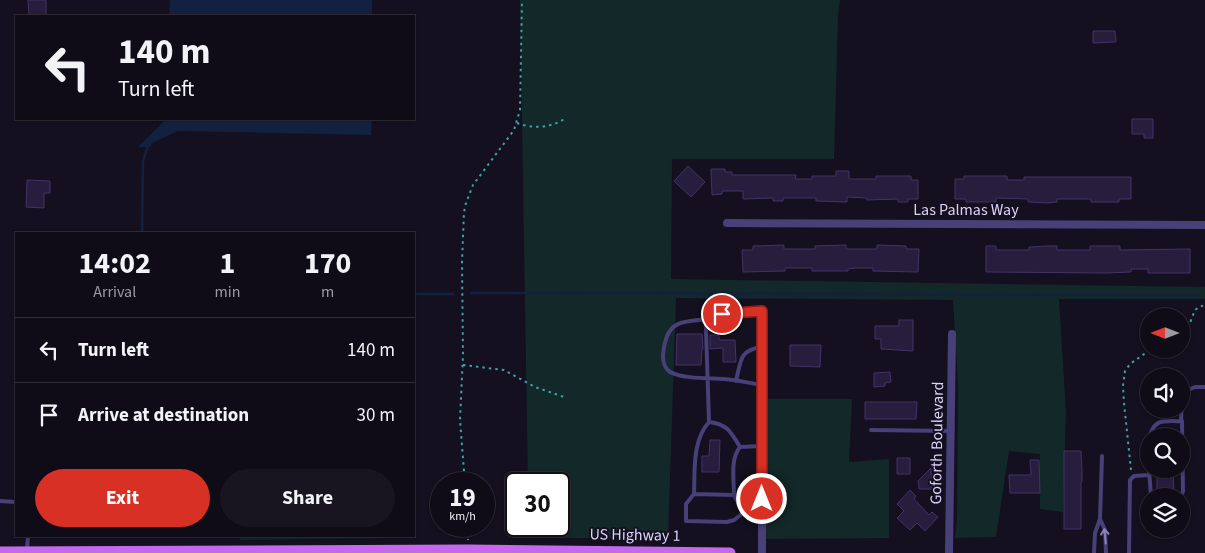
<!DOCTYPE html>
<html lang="en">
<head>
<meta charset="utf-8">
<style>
	:root { --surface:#0f0c17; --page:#181520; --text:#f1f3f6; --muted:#9b9ba1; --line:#2f2c36; --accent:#d93025 }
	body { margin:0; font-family:"Source Sans 3",sans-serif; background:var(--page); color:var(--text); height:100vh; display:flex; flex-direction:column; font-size:19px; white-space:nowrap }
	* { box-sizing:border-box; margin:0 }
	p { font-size:16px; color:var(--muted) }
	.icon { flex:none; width:28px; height:28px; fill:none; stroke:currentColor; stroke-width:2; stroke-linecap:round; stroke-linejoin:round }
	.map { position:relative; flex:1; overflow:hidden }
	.side { position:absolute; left:15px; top:232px; width:400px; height:305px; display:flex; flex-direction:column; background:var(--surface); border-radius:0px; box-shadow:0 1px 4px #0004,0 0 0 1px var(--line) }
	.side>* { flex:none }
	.guide { position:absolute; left:15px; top:15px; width:400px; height:105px; border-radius:0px; box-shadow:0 1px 4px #0004,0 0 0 1px var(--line); background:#0f0c17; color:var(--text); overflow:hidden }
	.needle { width:32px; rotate:270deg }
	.buttons { position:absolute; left:1140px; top:308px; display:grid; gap:10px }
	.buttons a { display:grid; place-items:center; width:50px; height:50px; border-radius:50%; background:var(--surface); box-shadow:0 1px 4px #0004,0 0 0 1px var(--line); font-size:25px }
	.speed { position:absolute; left:430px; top:472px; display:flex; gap:10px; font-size:25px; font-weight:700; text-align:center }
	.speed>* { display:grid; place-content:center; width:65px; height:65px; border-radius:50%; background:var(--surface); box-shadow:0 1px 4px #0004,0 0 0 1px var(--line); line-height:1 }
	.speed small { font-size:12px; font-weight:400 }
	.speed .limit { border:2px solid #111; border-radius:8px; background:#fff; color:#111 }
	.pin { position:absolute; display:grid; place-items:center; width:42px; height:42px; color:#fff; margin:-21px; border:2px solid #fff; border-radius:50%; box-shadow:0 1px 5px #0007 }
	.me { position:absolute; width:55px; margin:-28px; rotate:0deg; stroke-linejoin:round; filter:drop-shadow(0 0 4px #0008) }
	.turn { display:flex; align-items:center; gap:18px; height:105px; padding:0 20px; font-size:22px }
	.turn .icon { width:65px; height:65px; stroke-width:2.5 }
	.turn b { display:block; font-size:35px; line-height:42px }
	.eta { display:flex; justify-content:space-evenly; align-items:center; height:85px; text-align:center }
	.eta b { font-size:30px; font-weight:700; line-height:35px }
	.cta { display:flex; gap:10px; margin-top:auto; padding:10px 20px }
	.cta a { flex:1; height:58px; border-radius:30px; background:var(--accent); color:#fff; font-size:20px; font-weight:700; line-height:58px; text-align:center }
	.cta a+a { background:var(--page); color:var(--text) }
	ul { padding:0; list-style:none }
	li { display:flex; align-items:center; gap:15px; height:65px; padding:0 20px; border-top:1px solid var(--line) }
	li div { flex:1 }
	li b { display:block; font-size:19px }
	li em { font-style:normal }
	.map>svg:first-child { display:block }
</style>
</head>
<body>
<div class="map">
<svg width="1205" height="553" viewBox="0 0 1205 553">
	<rect width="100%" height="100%" fill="#14101f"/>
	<path fill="#132829" d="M520,0H840L838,15L834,159H672L671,279L1205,287V299H1059L1066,412L1063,512L1040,509V454L1009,451L996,537L955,538L957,520L958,385L953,300L676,298L668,538H528V526H559V484H528Z
		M767,399H852L849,462L889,459V538L766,539Z
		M240,536H402V538L240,540Z"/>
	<path fill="#132140" d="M170,0H372V16H169Z
		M166,119H372L371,135L178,131L152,143L150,147H138Z"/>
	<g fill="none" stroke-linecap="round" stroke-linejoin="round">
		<path stroke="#132140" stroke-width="2.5" d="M142,234L143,161L148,146
			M471,293L1199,295
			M414,294H453"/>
	</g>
	<path fill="#271e3e" stroke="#423367" d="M28,0H46V15H29Z
		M1093,31H1115L1116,42L1093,43Z
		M1132,119H1153V138H1144V134H1132Z
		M688,166L705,182L691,197L674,181Z
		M711,169H725V172H732V175H796L795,179H812V176H836V171H849V179H876V176H911V180H918V199H908V202H898V199L867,200V198L847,197V202L816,201V198H783V201H773V198L743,199V191H722V194L712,195Z
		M964,176H1007V180H1024V177H1131V199H1119V202H1091V199H1057V202L1048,203L1028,202V199L996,198V202H966V199H955V179H964Z
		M27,180L50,181V193H44V208L26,207Z
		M784,245V249H815V246L846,245V249H877V245L906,246V249H919L918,272L873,271V268H856L848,269V271H812V268H785V271L743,272L742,250H753V246Z
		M986,246H996V250H1029V247L1047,246H1057V250H1090V246H1120V250L1190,249V273H1148V269H1131V272L1106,273L986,272Z
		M899,320H913V351L881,349V339H875V326H899Z
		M677,334H702L703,349H702L701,365H676Z
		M710,335H719V340H735L736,362H723V348L710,349Z
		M790,345H821L820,367L790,366Z
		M890,372L891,382L885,383V386L874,387V373Z
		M865,402H917L916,419H865Z
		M710,440H720L719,472H702V456H709Z
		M1064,451H1081L1082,472V482H1081V529H1064Z
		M897,458H910V474H897Z
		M1030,460H1039L1040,493H1010L1009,475H1031Z
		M931,468L932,489H919L918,481Z
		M1157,469H1173L1174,494L1157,495Z
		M910,490L916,496L914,499L929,515L932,512L938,517L925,531L917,523L910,530L897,518L904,511L897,504Z"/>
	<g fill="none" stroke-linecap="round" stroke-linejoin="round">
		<path stroke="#3da2a4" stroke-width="2" stroke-dasharray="2.5 4" stroke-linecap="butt" d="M517,123C532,129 551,128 564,119
			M1181,346L1195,310L1199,307L1205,305
			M463,365L504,370L535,387L564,397
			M1131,470L1124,403L1123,386L1125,371L1130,364L1147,352L1175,349
			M465,484L460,420L463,355L462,262L464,212L466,203L473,185L514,130L520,110L522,0
			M467,526L468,540"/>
		<path stroke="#474079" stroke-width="4" d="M707,319C689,322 672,319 666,339C663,349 660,365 670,372C683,379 709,378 724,379C737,380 749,383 762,385
			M736,381C741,361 739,350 762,347
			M1181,421L1182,401L1186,391L1195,387H1205
			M709,422C727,424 731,432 740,447
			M871,430L951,431
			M1150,436C1154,417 1167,422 1182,421L1183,491L1181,498
			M1149,469L1151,496
			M694,494L686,504V521L727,522L734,520L743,513
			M734,495C734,480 730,459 740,447L762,446
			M0,501L16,502
			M762,517C743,516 743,512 734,495L694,494C695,470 692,441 709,422L706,330L707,319L710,314L762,311
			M1100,519L1105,530L1106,553
			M27,549L28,536
			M1094,553L1095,533L1100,519L1102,456
			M1129,553L1130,480L1134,476L1148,475"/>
		<path stroke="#474079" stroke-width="8" d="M727,223L1205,225
			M762,553V311
			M949,553L952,334"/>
		<path stroke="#c668ec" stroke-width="11" d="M0,552L468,550L730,553"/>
	</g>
	<defs><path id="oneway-shaft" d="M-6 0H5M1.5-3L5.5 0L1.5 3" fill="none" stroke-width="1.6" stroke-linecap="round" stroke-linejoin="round" transform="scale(1.25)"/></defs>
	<use stroke="#8a82b3" href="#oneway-shaft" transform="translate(1105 536) rotate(-96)"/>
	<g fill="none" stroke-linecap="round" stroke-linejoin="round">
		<defs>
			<path id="route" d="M722,314L762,311V499"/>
		</defs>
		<use href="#route" stroke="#8d1f18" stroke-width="12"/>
		<use href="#route" stroke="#d93025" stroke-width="9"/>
	</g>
	<g text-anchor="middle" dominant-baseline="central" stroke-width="4" stroke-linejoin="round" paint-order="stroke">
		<g font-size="16" fill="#dbd3fa" stroke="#14101f">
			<text x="966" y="210">Las Palmas Way</text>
			<text transform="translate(937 443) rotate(-89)">Goforth Boulevard</text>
			<text transform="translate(635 535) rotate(1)">US Highway 1</text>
		</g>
	</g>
</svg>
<div class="buttons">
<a><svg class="needle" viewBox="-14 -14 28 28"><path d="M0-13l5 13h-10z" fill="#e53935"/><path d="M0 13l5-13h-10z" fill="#9b9ba1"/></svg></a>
<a><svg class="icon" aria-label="sound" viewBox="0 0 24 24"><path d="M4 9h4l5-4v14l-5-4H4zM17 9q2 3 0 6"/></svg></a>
<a><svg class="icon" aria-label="search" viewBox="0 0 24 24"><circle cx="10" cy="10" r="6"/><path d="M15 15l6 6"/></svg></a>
<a><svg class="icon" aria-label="layers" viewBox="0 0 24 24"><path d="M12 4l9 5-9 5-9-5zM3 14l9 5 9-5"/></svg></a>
</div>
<div class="speed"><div>19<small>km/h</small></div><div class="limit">30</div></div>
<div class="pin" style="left:722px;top:314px;background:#d93025"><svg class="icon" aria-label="arrive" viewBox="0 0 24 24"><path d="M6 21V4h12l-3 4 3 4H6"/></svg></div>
<svg class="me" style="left:762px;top:499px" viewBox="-20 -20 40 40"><circle r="17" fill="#d93025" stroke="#fff" stroke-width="3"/><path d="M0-11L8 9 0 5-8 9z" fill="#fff"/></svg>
<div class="guide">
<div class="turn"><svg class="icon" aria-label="left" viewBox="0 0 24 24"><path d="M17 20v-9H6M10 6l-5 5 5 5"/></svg><div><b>140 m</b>Turn left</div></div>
</div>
<section class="side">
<div class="eta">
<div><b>14:02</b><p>Arrival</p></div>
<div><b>1</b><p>min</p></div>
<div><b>170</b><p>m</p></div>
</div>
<ul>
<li><svg class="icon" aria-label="left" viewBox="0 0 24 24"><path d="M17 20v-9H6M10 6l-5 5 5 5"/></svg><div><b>Turn left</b></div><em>140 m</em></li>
<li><svg class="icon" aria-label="arrive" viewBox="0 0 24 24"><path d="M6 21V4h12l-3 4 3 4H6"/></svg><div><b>Arrive at destination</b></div><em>30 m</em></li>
</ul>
<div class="cta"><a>Exit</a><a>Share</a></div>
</section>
</div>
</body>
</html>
